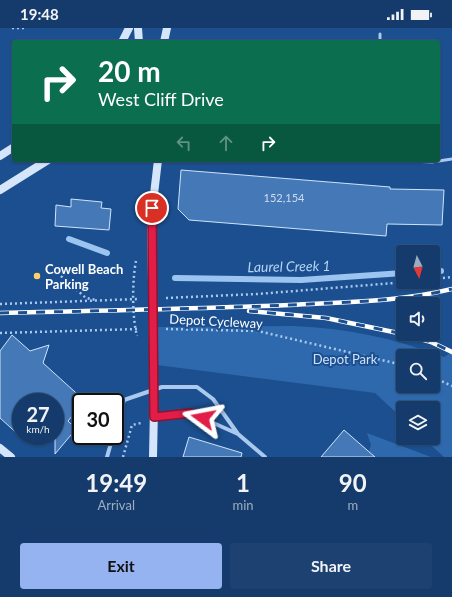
<!DOCTYPE html>
<html lang="en">
<head>
<meta charset="utf-8">
<style>
	:root { --surface:#143b6b; --page:#1d4271; --text:#f1f3f6; --muted:#9dadc1; --line:#33557e; --accent:#95b2f1 }
	body { margin:0; font-family:Lato,sans-serif; background:var(--page); color:var(--text); height:100vh; display:flex; flex-direction:column; font-size:15px; white-space:nowrap }
	* { box-sizing:border-box; margin:0 }
	p { font-size:13px; color:var(--muted) }
	.icon { flex:none; width:22px; height:22px; fill:none; stroke:currentColor; stroke-width:2; stroke-linecap:round; stroke-linejoin:round }
	.map { position:relative; height:429px; overflow:hidden }
	.sheet { display:flex; flex-direction:column; background:var(--surface); flex:1 }
	.sheet>* { flex:none }
	.banner { position:absolute; left:12px; top:12px; width:428px; height:122px; border-radius:4px; box-shadow:0 1px 3px #0004,0 0 0 1px var(--line); background:#0b6e4f; color:#fff; overflow:hidden }
	.needle { width:26px; rotate:174deg }
	.controls { position:absolute; left:396px; top:217px; display:grid; gap:8px }
	.controls a { display:grid; place-items:center; width:44px; height:44px; border-radius:4px; background:var(--surface); box-shadow:0 1px 3px #0004,0 0 0 1px var(--line); font-size:20px }
	.speed { position:absolute; left:12px; top:365px; display:flex; gap:8px; font-size:20px; font-weight:700; text-align:center }
	.speed>* { display:grid; place-content:center; width:52px; height:52px; border-radius:50%; background:var(--surface); box-shadow:0 1px 3px #0004,0 0 0 1px var(--line); line-height:1 }
	.speed small { font-size:10px; font-weight:400 }
	.speed .limit { border:2px solid #111; border-radius:6px; background:#fff; color:#111 }
	.pin { position:absolute; display:grid; place-items:center; width:34px; height:34px; color:#fff; margin:-17px; border:2px solid #fff; border-radius:50%; box-shadow:0 1px 4px #0007 }
	.me { position:absolute; width:44px; margin:-22px; rotate:283deg; stroke-linejoin:round; filter:drop-shadow(0 0 3px #0008) }
	.turn { display:flex; align-items:center; gap:14px; height:84px; padding:0 20px; font-size:18px }
	.turn .icon { width:52px; height:52px; stroke-width:2.5 }
	.turn b { display:block; font-size:28px; line-height:34px }
	.lanes { display:flex; align-items:center; height:38px; padding:0 20px; background:#0003; justify-content:center; gap:20px; direction:ltr }
	.lanes .off { opacity:.35 }
	.eta { display:flex; justify-content:space-evenly; align-items:center; height:68px; text-align:center }
	.eta b { font-size:24px; font-weight:700; line-height:28px }
	.action { display:flex; gap:8px; margin-top:auto; padding:8px 20px }
	.action a { flex:1; height:46px; border-radius:4px; background:var(--accent); color:#111; font-size:16px; font-weight:700; line-height:46px; text-align:center }
	.action a+a { background:var(--page); color:var(--text) }
	.status { display:flex; justify-content:space-between; align-items:center; height:28px; padding:0 20px; background:var(--surface); direction:ltr }
	.status svg { height:11px; fill:currentColor }
	.map>svg:first-child { display:block }
</style>
</head>
<body>
<div class="status"><b>19:48</b><svg viewBox="0 0 49 12"><path d="M0 12V9h3v3zM5 12V6h3v6zM10 12V3h3v9zM15 12V0h3v12zM26 1h20v11H26zM47 4h2v5h-2z"/></svg></div>
<div class="map">
<svg width="452" height="429" viewBox="0 0 452 429">
	<rect width="100%" height="100%" fill="#1b4f8f"/>
	<path fill="#2e69ad" fill-rule="evenodd" d="M294,298C346,300 394,310 444,329L452,324V429H444L423,410H433V380H403V391L375,365L149,336L156,299ZM403,328H433V358H403Z
		M367,405L431,429H367L371,417Z"/>
	<g fill="none" stroke-linecap="round" stroke-linejoin="round">
		<path stroke="#9cc4f0" stroke-width="6" d="M69,211L107,225
			M433,243H441
			M175,250L301,252L403,245"/>
	</g>
	<path fill="#4478b7" stroke="#cfe3fa" d="M181,142L390,159V161L444,162L442,197L387,196L386,208L189,192L178,181Z
		M71,171L102,174L101,180L111,181L109,202L55,198L56,177L71,179Z
		M12,307L30,323L49,317L43,335L85,373L81,374V377L68,393L76,401L55,426V374H21V409L0,390V323Z
		M344,402L375,429H321Z
		M189,409L242,425L241,429H183Z"/>
	<g fill="none" stroke-linecap="round" stroke-linejoin="round">
		<path stroke="#a9c9ee" stroke-width="2.5" stroke-dasharray="2 3" stroke-linecap="butt" d="M12,0H24
			M61,248L86,270L96,272
			M433,251L452,249
			M166,270L257,266L407,254
			M0,276L139,271
			M166,301L258,303L403,337
			M0,305L139,301
			M433,349L452,358
			M123,429L132,397L141,395"/>
		<path stroke="#a9c9ee" stroke-width="3" d="M380,14V6
			M390,132L432,134L452,131"/>
		<path stroke="#a9c9ee" stroke-width="4" d="M154,389L191,385L238,406L265,429
			M115,403L124,372L162,359H197L213,371L238,406
			M107,429L113,408"/>
		<path stroke="#d6e6fa" stroke-width="8" d="M138,0L139,14
			M122,14L129,0
			M164,14L167,0
			M0,128L14,119
			M0,162L48,132
			M151,192L158,132
			M0,420L11,429
			M153,429L154,379"/>
		<defs>
			<path id="rail" d="M249,283L326,290L403,306
				M0,285C97,283 193,281 290,277C344,274 399,274 452,261
				M403,306L431,314L452,324"/>
		</defs>
		<use href="#rail" stroke="#fff" stroke-width="4.5"/>
		<use href="#rail" stroke="#1b4f8f" stroke-width="3" stroke-dasharray="9" stroke-linecap="butt"/>
		<path stroke="#a9c9ee" stroke-width="2.5" stroke-dasharray="2 3" stroke-linecap="butt" d="M136,233C132,253 132,289 137,308"/>
		<path stroke="#d6e6fa" stroke-width="8" d="M151,192L154,379"/>
	</g>
	<g fill="none" stroke-linecap="round" stroke-linejoin="round">
		<defs>
			<path id="route" d="M152,180L154,389L191,385L203,390"/>
		</defs>
		<use href="#route" stroke="#92132f" stroke-width="10"/>
		<use href="#route" stroke="#e11d48" stroke-width="7"/>
	</g>
	<circle fill="#ffd166" stroke="#1b4f8f" stroke-width="1.5" cx="37" cy="248" r="4"/>
	<g text-anchor="middle" dominant-baseline="central" stroke-width="4" stroke-linejoin="round" paint-order="stroke">
		<g font-size="11" fill="#d0dded">
			<text x="284" y="169">152,154</text>
		</g>
		<g font-size="13" font-weight="bold" fill="#fff" stroke="#1b4f8f" text-anchor="start">
			<text x="45" y="241">Cowell Beach<tspan x="45" dy="15">Parking</tspan></text>
		</g>
		<g font-size="13" fill="#fff" stroke="#1b4f8f">
			<text transform="translate(216 293) rotate(3)">Depot Cycleway</text>
		</g>
		<g font-size="13" fill="#cfe3fa" stroke="#1b4f8f">
			<text x="345" y="331">Depot Park</text>
		</g>
		<g font-size="14" font-style="italic" fill="#b5d3f5" stroke="#1b4f8f">
			<text transform="translate(289 238) rotate(-1)">Laurel Creek 1</text>
		</g>
	</g>
</svg>
<div class="controls">
<a><svg class="needle" viewBox="-14 -14 28 28"><path d="M0-13l5 13h-10z" fill="#e53935"/><path d="M0 13l5-13h-10z" fill="#9dadc1"/></svg></a>
<a><svg class="icon" aria-label="sound" viewBox="0 0 24 24"><path d="M4 9h4l5-4v14l-5-4H4zM17 9q2 3 0 6"/></svg></a>
<a><svg class="icon" aria-label="search" viewBox="0 0 24 24"><circle cx="10" cy="10" r="6"/><path d="M15 15l6 6"/></svg></a>
<a><svg class="icon" aria-label="layers" viewBox="0 0 24 24"><path d="M12 4l9 5-9 5-9-5zM3 14l9 5 9-5"/></svg></a>
</div>
<div class="speed"><div>27<small>km/h</small></div><div class="limit">30</div></div>
<div class="pin" style="left:152px;top:180px;background:#d93025"><svg class="icon" aria-label="arrive" viewBox="0 0 24 24"><path d="M6 21V4h12l-3 4 3 4H6"/></svg></div>
<svg class="me" style="left:203px;top:390px" viewBox="-20 -20 40 40"><path d="M0-17L14 15 0 8-14 15z" fill="#e11d48" stroke="#fff" stroke-width="4"/></svg>
<div class="banner">
<div class="turn"><svg class="icon" aria-label="right" viewBox="0 0 24 24"><path d="M7 20v-9h11M14 6l5 5-5 5"/></svg><div><b>20 m</b>West Cliff Drive</div></div>
<div class="lanes"><svg class="icon off" aria-label="left" viewBox="0 0 24 24"><path d="M17 20v-9H6M10 6l-5 5 5 5"/></svg><svg class="icon off" aria-label="ahead" viewBox="0 0 24 24"><path d="M12 20V5M6 11l6-6 6 6"/></svg><svg class="icon" aria-label="right" viewBox="0 0 24 24"><path d="M7 20v-9h11M14 6l5 5-5 5"/></svg></div>
</div>
</div>
<section class="sheet">
<div class="eta">
<div><b>19:49</b><p>Arrival</p></div>
<div><b>1</b><p>min</p></div>
<div><b>90</b><p>m</p></div>
</div>
<div class="action"><a>Exit</a><a>Share</a></div>
</section>
</body>
</html>
